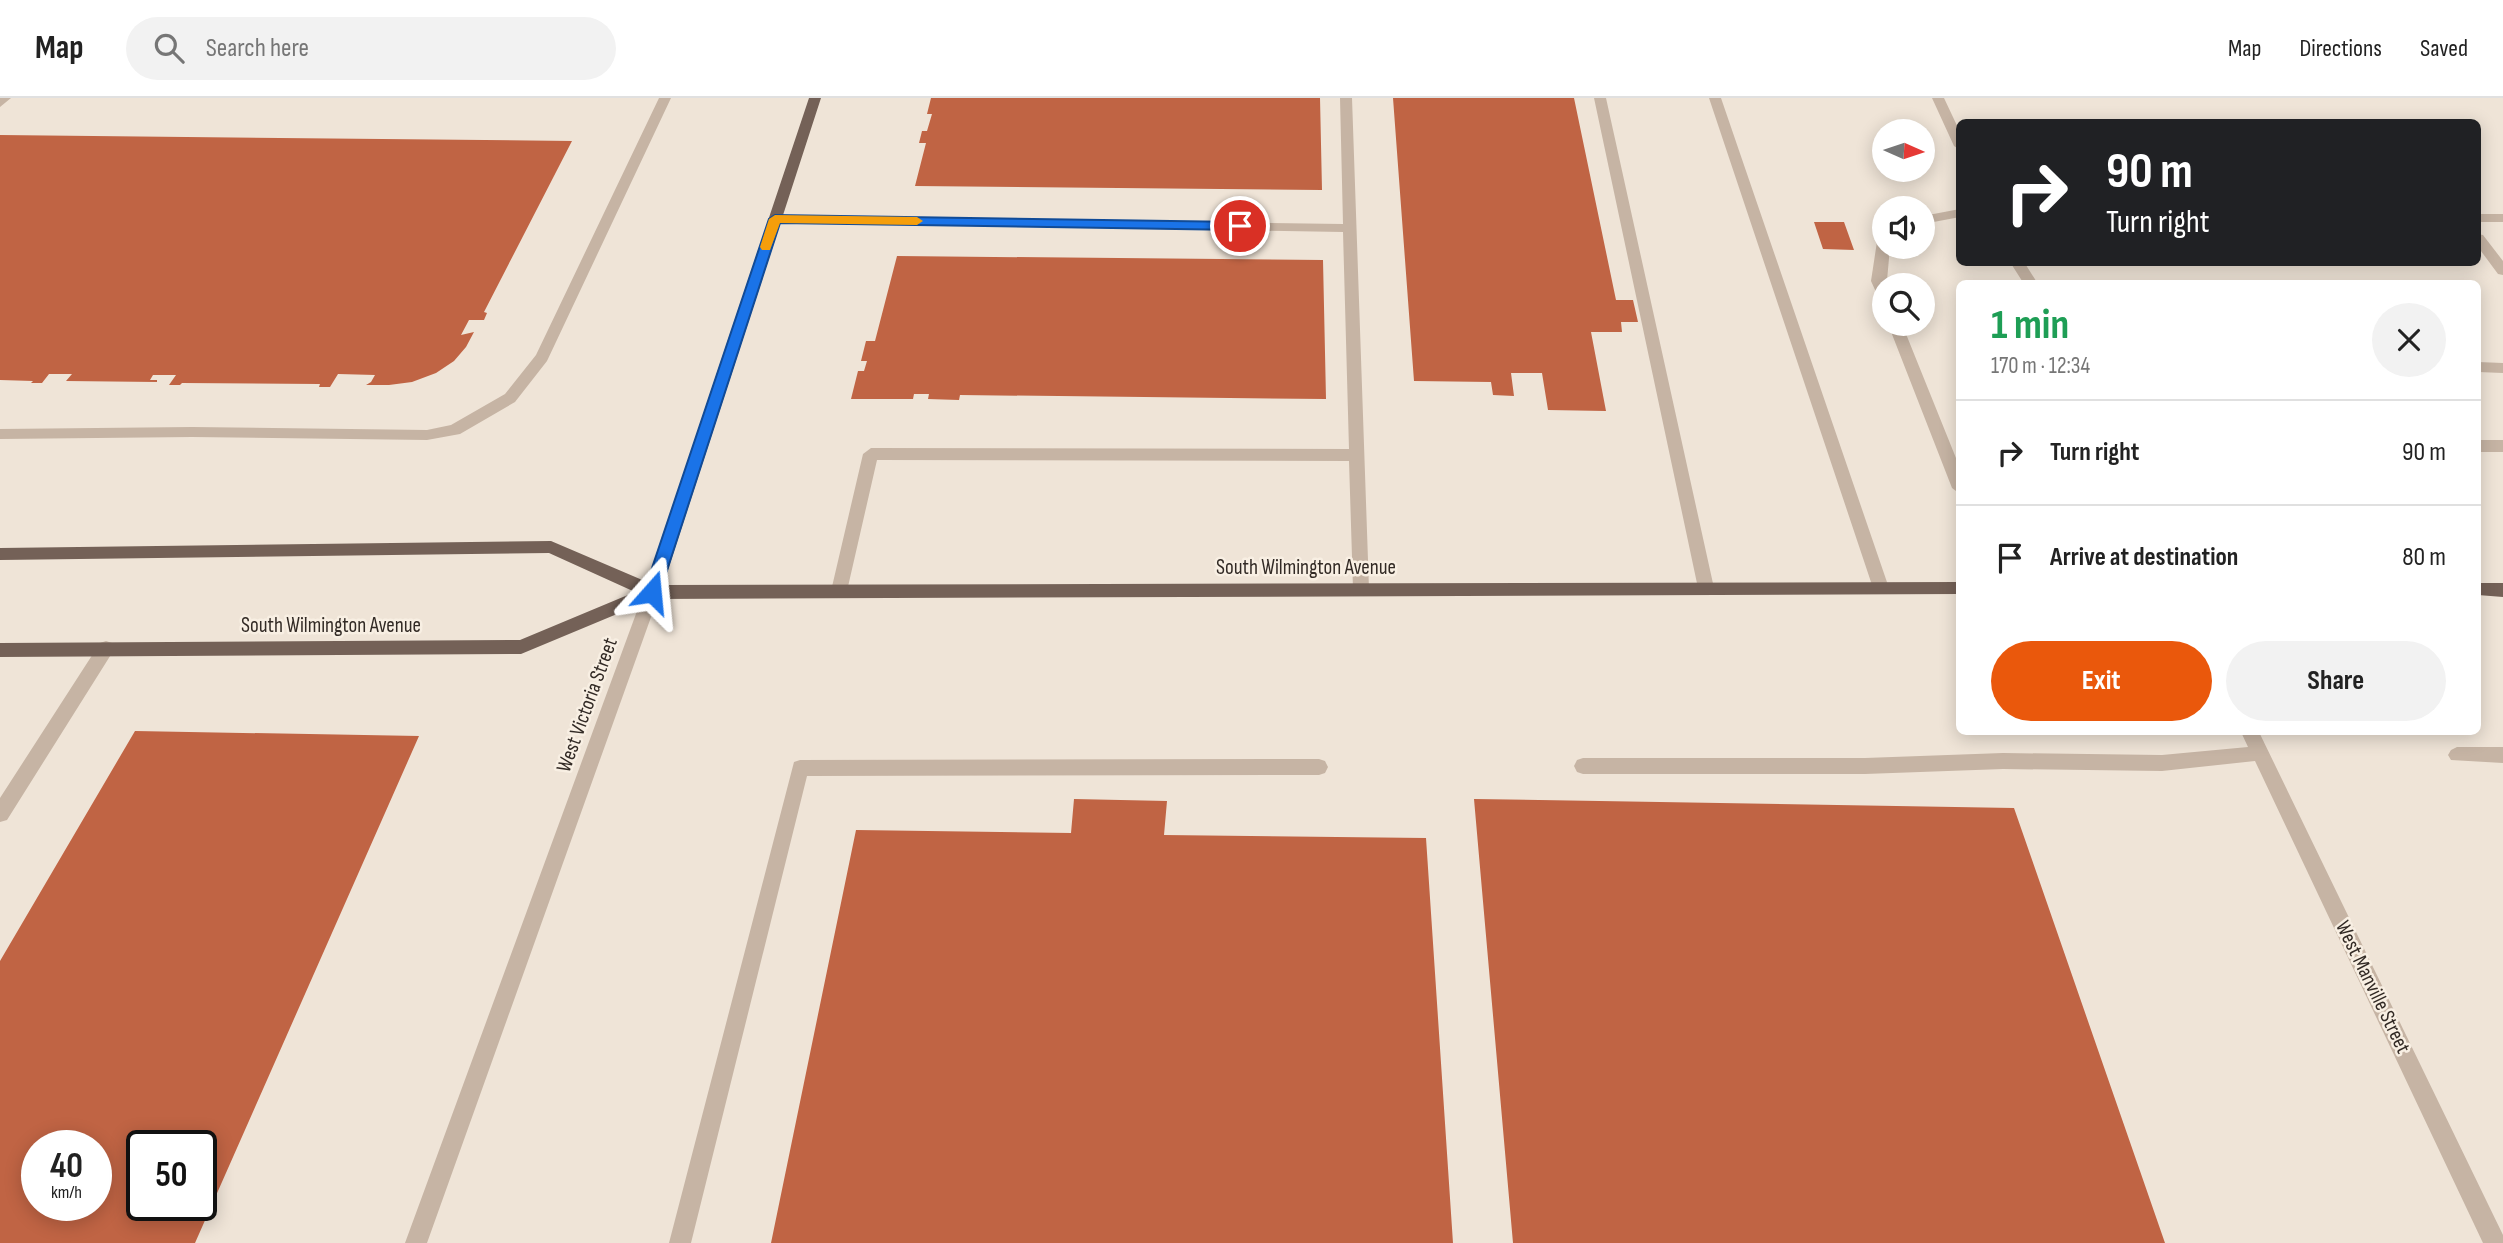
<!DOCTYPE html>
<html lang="en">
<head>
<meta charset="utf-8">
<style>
	:root { --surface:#fff; --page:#f2f2f2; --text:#222; --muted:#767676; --line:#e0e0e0; --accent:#ea580c }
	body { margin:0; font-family:"Sofia Sans Condensed",sans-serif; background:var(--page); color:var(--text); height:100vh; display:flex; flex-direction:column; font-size:26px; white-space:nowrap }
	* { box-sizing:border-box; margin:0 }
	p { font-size:23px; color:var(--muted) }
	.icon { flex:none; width:38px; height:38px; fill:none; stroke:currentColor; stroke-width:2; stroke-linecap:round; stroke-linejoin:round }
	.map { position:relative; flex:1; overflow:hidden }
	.drawer { position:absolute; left:1956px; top:182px; width:525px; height:455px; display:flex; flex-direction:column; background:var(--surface); border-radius:10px; box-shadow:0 4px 18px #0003 }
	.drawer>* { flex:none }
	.top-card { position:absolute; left:1956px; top:21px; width:525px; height:147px; border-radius:10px; box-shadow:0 4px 18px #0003; background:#202124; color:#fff; overflow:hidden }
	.needle { width:46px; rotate:93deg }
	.fabs { position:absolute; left:1872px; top:21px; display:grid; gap:14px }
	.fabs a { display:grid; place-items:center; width:63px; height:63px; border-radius:50%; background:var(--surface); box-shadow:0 4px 18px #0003; font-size:35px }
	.speed { position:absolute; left:21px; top:1032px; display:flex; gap:14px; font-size:35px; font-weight:700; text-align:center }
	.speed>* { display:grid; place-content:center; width:91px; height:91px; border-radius:50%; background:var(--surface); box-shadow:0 4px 18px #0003; line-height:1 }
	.speed small { font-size:18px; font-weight:400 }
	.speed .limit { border:4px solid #111; border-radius:10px; background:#fff; color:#111 }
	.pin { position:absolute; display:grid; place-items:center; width:60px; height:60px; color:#fff; margin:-30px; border:4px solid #fff; border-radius:50%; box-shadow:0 2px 7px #0007 }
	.me { position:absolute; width:77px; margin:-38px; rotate:18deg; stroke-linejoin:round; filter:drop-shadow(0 0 5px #0008) }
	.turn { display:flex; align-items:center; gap:24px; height:147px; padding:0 35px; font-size:32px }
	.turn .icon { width:91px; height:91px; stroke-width:2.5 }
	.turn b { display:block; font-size:49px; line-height:60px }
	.round { display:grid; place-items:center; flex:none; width:74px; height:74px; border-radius:37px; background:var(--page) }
	.headline { display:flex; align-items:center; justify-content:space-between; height:119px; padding:0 35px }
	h1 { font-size:42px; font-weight:700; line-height:52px; color:#1e9e55 }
	.button { display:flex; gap:14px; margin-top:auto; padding:14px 35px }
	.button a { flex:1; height:80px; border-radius:42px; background:var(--accent); color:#fff; font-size:28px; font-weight:700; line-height:80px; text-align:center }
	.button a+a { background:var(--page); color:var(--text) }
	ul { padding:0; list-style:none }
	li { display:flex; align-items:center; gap:21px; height:105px; padding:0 35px; border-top:2px solid var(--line) }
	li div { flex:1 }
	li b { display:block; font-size:26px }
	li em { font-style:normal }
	header { display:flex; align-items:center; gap:42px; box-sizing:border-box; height:98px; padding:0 35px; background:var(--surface); border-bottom:2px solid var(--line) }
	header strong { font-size:33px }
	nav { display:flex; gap:38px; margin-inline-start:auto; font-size:24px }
	.search { width:490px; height:63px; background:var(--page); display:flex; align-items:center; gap:18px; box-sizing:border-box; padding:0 24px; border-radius:38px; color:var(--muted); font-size:26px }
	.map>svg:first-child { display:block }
</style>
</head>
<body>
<header>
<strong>Map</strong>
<div class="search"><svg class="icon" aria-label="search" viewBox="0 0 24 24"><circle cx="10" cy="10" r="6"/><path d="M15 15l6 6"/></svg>Search here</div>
<nav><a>Map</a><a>Directions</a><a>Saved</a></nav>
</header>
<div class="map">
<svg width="2503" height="1145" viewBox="0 0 2503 1145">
	<rect width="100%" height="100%" fill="#efe4d7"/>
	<path fill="#c06444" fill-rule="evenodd" d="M931,0H1320L1322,92L915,88L926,45H919L922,33H927L932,16H927Z
		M1393,0H1574L1616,202H1633L1638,224H1621L1622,234H1591L1606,313L1548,312L1542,275H1511L1514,298L1493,297L1491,284L1414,283Z
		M0,37L572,43L484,214L487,215L484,222H469L461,237L474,234L466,249L454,263L436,275L412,284L389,287H366L371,284L375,277L338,276L330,289H319L320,286L182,285L180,287H169L176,277H153L150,282H157V284L66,283L72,276H49L42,285H31L33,283L0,282Z
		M1814,124H1844L1854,152L1823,151Z
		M897,158L1323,162L1326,301L960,297L959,302L928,301L929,296H914L913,301H851L858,273H864L867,263H861L866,243H875Z
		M135,633L419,638L195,1145H0V863ZM37,1048H96V1108H37ZM142,1048H201V1108H142Z
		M1074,701L1167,703L1164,737L1426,740L1453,1145H771L856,732L1071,735Z
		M1474,701L2014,710L2165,1145H1513Z"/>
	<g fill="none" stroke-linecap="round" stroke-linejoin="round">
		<path fill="#c6b4a4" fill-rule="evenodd" d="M0,0H11L0,9Z
			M659,0H671L547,263L515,304L460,336L427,342L192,339L0,341V331L192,329L427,332L451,327L505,296L536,257Z
			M1340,0H1352L1369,491L1367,496H1355L1353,491L1349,363L877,362L847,493L845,498H833L831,493L863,356L871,350L1349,351L1343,134L775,125L770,124V118L1343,126Z
			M1594,0H1606L1714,490L1712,495H1700L1698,490Z
			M1709,0H1721L1889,490L1887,495H1875L1873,490Z
			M1932,0H1944L1960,34V52L1954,48Z
			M1960,111V119L1923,126V118Z
			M2478,116H2503V124H2478Z
			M1885,133V149H1890L1885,205L1880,203L1871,183L1878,137Z
			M2478,136L2483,137L2503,163V177L2498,176L2478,149Z
			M2010,164H2024L2038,186H2024Z
			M1888,226H1902L1960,370V396L1952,390Z
			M2478,264L2503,265V275L2478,274Z
			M2478,342H2503V354H2478Z
			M652,487L658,489L660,494L427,1145H405L644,494L646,489Z
			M106,543L112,545L115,550L112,555L7,722L0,724V700L100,545Z
			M2241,634H2259L2503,1137V1145H2483L2255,663L2162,673L2003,671L1865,676H1583L1577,674L1574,668L1577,662L1583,660H1865L2003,655L2162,657L2248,649Z
			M2457,649H2503V665L2451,662L2448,657L2451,652Z
			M1319,661L1325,663L1328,669L1325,675L1319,677L807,678L691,1145H669L794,664L800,662Z"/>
		<path fill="#746157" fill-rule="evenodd" d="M809,0H821L663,487L1960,484V496L653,501L521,556L0,559V545L520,542L635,494L549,455L0,462V450L551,443L647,484Z
			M2478,485H2503V499L2478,497Z"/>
	</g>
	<path fill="#1a73e8" stroke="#114b97" stroke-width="2" d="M775,117L1240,124L1246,128L1240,132L780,125L660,494L657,498H646L644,494L769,121Z"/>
	<path fill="#f59e0b" d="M775,117L917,119L923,123L917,127L780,125L770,152H762L760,149L769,121Z"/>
	<g text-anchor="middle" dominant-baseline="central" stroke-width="5" stroke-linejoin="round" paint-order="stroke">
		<g font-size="21" fill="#322a25" stroke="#f8efe3">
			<text x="1306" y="469">South Wilmington Avenue</text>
			<text x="331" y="527">South Wilmington Avenue</text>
			<text transform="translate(587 607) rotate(-70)">West Victoria Street</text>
			<text transform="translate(2373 889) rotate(64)">West Manville Street</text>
		</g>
	</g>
</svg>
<div class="fabs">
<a><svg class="needle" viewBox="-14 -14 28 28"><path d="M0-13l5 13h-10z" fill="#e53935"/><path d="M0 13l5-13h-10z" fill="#767676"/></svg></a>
<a><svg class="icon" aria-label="sound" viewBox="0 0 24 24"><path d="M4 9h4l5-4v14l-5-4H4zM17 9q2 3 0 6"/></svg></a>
<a><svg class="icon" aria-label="search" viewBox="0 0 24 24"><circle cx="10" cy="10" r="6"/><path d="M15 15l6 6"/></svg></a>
</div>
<div class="speed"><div>40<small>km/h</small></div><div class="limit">50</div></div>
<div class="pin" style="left:1240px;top:128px;background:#d93025"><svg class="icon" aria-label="arrive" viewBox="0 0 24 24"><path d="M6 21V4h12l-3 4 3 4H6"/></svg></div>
<svg class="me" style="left:652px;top:494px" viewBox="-20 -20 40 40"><path d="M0-17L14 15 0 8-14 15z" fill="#1a73e8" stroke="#fff" stroke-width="4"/></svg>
<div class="top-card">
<div class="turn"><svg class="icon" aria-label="right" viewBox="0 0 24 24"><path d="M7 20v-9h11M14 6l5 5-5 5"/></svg><div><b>90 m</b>Turn right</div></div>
</div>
<section class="drawer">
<div class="headline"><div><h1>1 min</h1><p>170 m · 12:34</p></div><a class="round"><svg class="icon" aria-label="close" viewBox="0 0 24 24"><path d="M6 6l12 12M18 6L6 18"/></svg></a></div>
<ul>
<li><svg class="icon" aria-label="right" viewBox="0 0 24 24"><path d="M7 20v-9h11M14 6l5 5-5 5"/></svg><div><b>Turn right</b></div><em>90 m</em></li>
<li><svg class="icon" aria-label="arrive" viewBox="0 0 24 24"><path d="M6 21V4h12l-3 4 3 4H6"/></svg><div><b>Arrive at destination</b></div><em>80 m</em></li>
</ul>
<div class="button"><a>Exit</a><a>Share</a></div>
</section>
</div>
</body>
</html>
